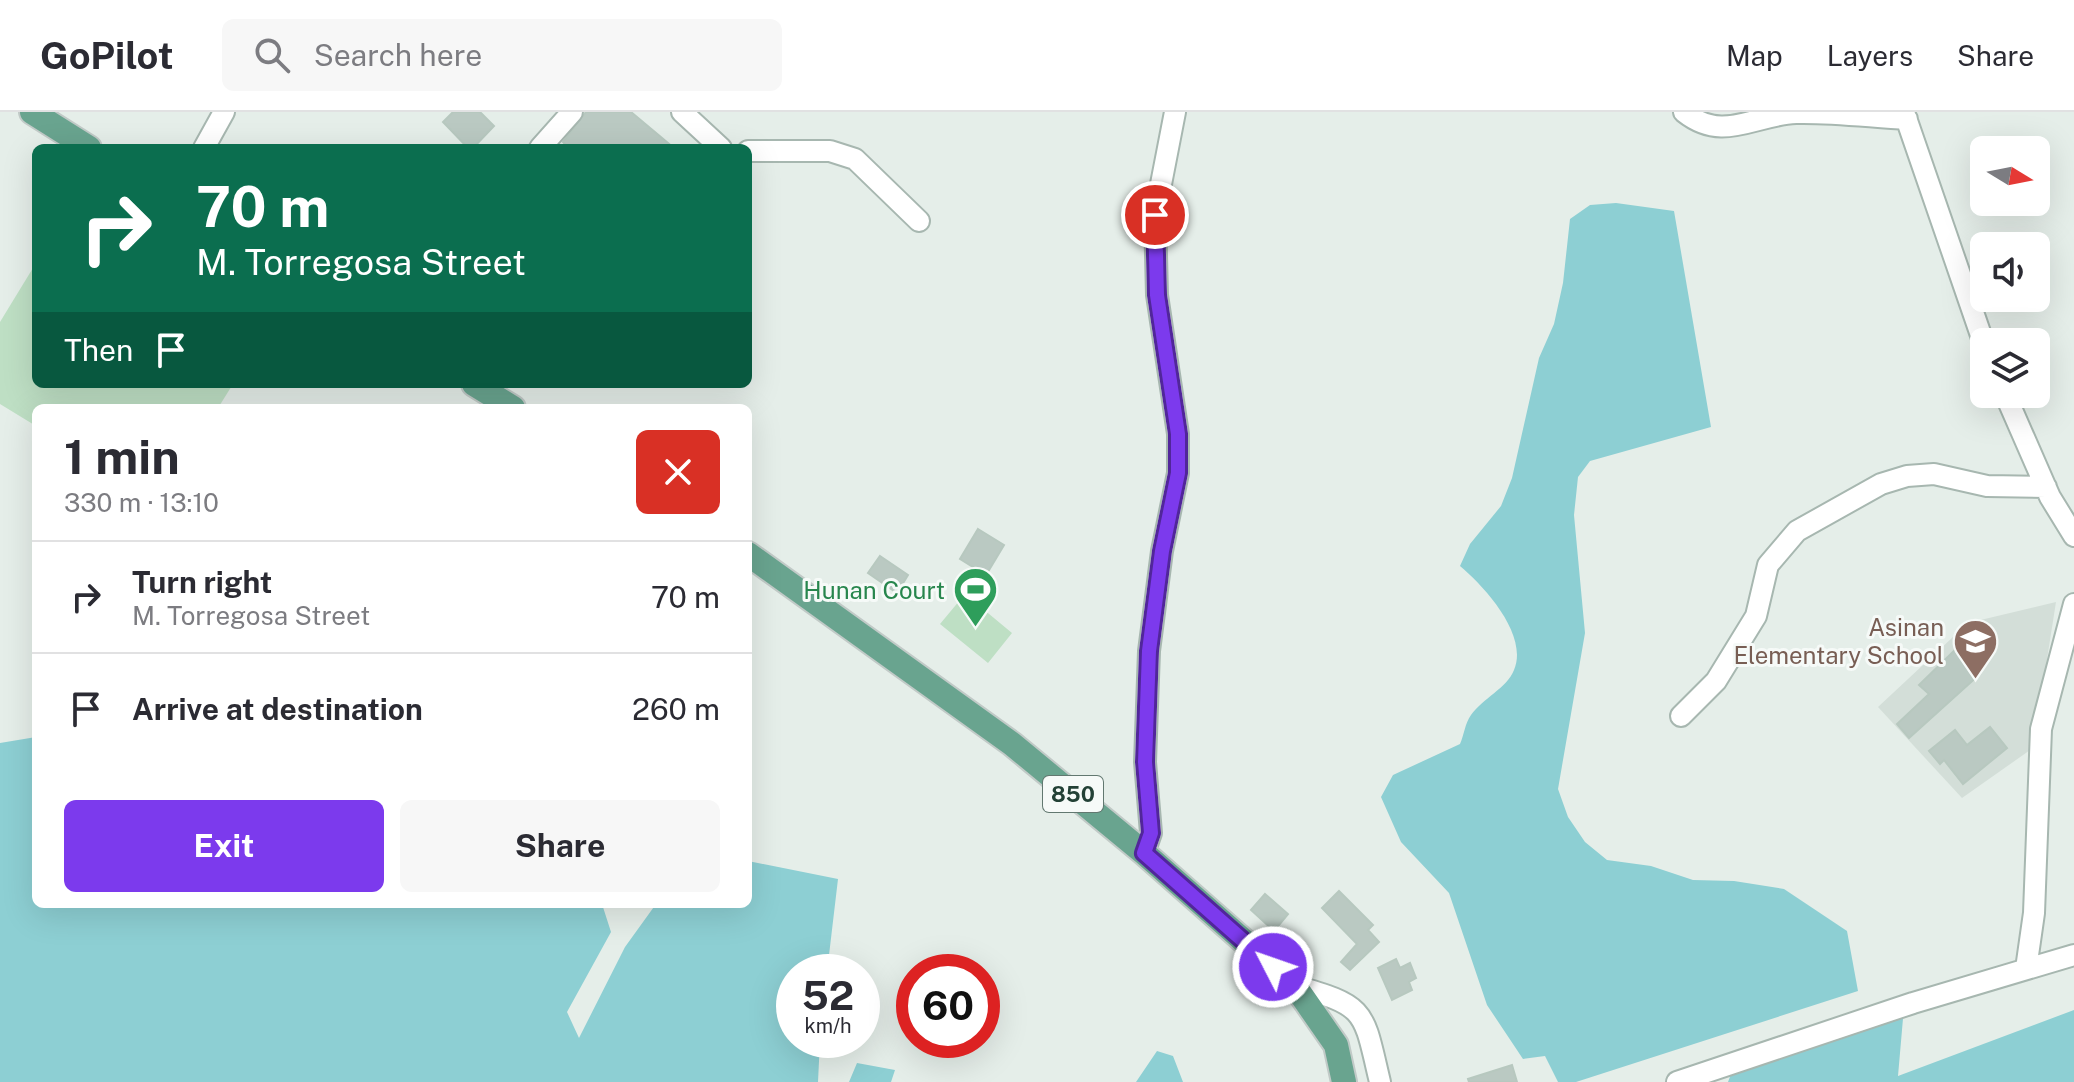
<!DOCTYPE html>
<html lang="en">
<head>
<meta charset="utf-8">
<style>
	:root { --surface:#fff; --page:#f7f7f7; --text:#2b2b33; --muted:#7c7c81; --line:#e1e1e2; --accent:#7c3aed }
	body { margin:0; font-family:"Public Sans",sans-serif; background:var(--page); color:var(--text); height:100vh; display:flex; flex-direction:column; font-size:30px; white-space:nowrap }
	* { box-sizing:border-box; margin:0 }
	p { font-size:26px; color:var(--muted) }
	.icon { flex:none; width:44px; height:44px; fill:none; stroke:currentColor; stroke-width:2; stroke-linecap:round; stroke-linejoin:round }
	.map { position:relative; flex:1; overflow:hidden }
	.sheet { position:absolute; left:32px; top:292px; width:720px; height:504px; display:flex; flex-direction:column; background:var(--surface); border-radius:12px; box-shadow:0 8px 32px #0002 }
	.sheet>* { flex:none }
	.top-card { position:absolute; left:32px; top:32px; width:720px; height:244px; border-radius:12px; box-shadow:0 8px 32px #0002; background:#0b6e4f; color:#fff; overflow:hidden }
	.needle { width:52px; rotate:100deg }
	.buttons { position:absolute; left:1970px; top:24px; display:grid; gap:16px }
	.buttons a { display:grid; place-items:center; width:80px; height:80px; border-radius:12px; background:var(--surface); box-shadow:0 8px 32px #0002; font-size:40px }
	.speed { position:absolute; left:776px; top:842px; display:flex; gap:16px; font-size:40px; font-weight:700; text-align:center }
	.speed>* { display:grid; place-content:center; width:104px; height:104px; border-radius:50%; background:var(--surface); box-shadow:0 8px 32px #0002; line-height:1 }
	.speed small { font-size:20px; font-weight:400 }
	.speed .limit { border:12px solid #d22; background:#fff; color:#111 }
	.pin { position:absolute; display:grid; place-items:center; width:68px; height:68px; color:#fff; margin:-34px; border:4px solid #fff; border-radius:50%; box-shadow:0 2px 8px #0007 }
	.me { position:absolute; width:88px; margin:-44px; rotate:311deg; stroke-linejoin:round; filter:drop-shadow(0 0 6px #0008) }
	.turn { display:flex; align-items:center; gap:28px; height:168px; padding:0 32px; font-size:36px }
	.turn .icon { width:104px; height:104px; stroke-width:2.5 }
	.turn b { display:block; font-size:56px; line-height:68px }
	.then { display:flex; align-items:center; height:76px; padding:0 32px; background:#0003; gap:16px; font-size:30px }
	.round { display:grid; place-items:center; flex:none; width:84px; height:84px; border-radius:12px; background:var(--page) }
	.overview { display:flex; align-items:center; justify-content:space-between; height:136px; padding:0 32px }
	h1 { font-size:48px; font-weight:700; line-height:60px }
	.primary-button { display:flex; gap:16px; margin-top:auto; padding:16px 32px }
	.primary-button a { flex:1; height:92px; border-radius:12px; background:var(--accent); color:#fff; font-size:32px; font-weight:700; line-height:92px; text-align:center }
	.primary-button a+a { background:var(--page); color:var(--text) }
	ul { padding:0; list-style:none }
	li { display:flex; align-items:center; gap:24px; height:112px; padding:0 32px; border-top:2px solid var(--line) }
	li div { flex:1 }
	li b { display:block; font-size:30px }
	li em { font-style:normal }
	header { display:flex; align-items:center; gap:48px; box-sizing:border-box; height:112px; padding:0 40px; background:var(--surface); border-bottom:2px solid var(--line) }
	header strong { font-size:38px }
	nav { display:flex; gap:44px; margin-inline-start:auto; font-size:28px }
	.search { width:560px; height:72px; background:var(--page); display:flex; align-items:center; gap:20px; box-sizing:border-box; padding:0 28px; border-radius:12px; color:var(--muted); font-size:30px }
	.map>svg:first-child { display:block }
</style>
</head>
<body>
<header>
<strong>GoPilot</strong>
<div class="search"><svg class="icon" aria-label="search" viewBox="0 0 24 24"><circle cx="10" cy="10" r="6"/><path d="M15 15l6 6"/></svg>Search here</div>
<nav><a>Map</a><a>Layers</a><a>Share</a></nav>
</header>
<div class="map">
<svg width="2074" height="970" viewBox="0 0 2074 970">
	<rect width="100%" height="100%" fill="#e5eee9"/>
	<path fill="#d3ded8" d="M2056,490L2033,636L1962,686L1878,595L1968,511Z"/>
	<path fill="#bedfc4" d="M36,151V272H233L218,296H36V314L0,292V210Z
		M965,482L1012,521L988,551L940,512Z"/>
	<path fill="#8dcfd3" d="M1616,91L1674,99L1711,315L1590,349L1578,365L1574,403L1585,521L1558,677L1568,705L1585,730L1607,748L1651,754L1693,768L1734,769L1784,777L1847,819L1858,879L1576,970H1558L1545,944L1523,947L1487,893L1449,781L1401,730L1381,685L1393,663L1460,632C1464,623 1465,611 1471,603C1482,587 1507,576 1514,558C1529,523 1484,474 1460,454L1470,432L1501,394L1512,366L1539,246L1554,212L1563,171L1570,107L1590,93Z
		M36,625V792H468L525,796L529,792H602L611,820L567,900L579,926L625,835L656,792H748V749L838,767L827,860H794V928H820L818,970H0V631Z
		M1904,895L1898,964L2074,898V970H1728L1731,962Z
		M1157,939L1173,944L1183,970H1136Z
		M857,951L895,958L891,970H849Z"/>
	<path fill="#bac9c2" stroke="#b7c8bf" stroke-width="2" d="M453,0H480L494,14L473,36H468L443,10Z
		M586,0H631L674,36H568L563,30Z
		M978,417L1004,433L986,463L960,447Z
		M880,444L908,463L897,481L868,461Z
		M1956,537L1980,562L1909,626L1897,612L1929,582L1919,573Z
		M1990,615L2007,636L1963,672L1944,648L1940,652L1929,639L1955,618L1967,633Z
		M1339,779L1373,813L1368,818L1379,830L1350,858L1341,850L1357,832L1322,796Z
		M1265,782L1288,802L1274,819L1251,798Z
		M1396,847L1400,856L1410,851L1416,866L1409,870L1412,878L1392,888L1378,856Z
		M1512,953L1517,970H1469L1468,967Z"/>
	<g fill="none" stroke-linecap="round" stroke-linejoin="round">
		<defs>
			<path id="minor" d="M682,0L721,36
				M1684,0C1723,31 1753,3 1796,1C1832,0 1870,5 1907,7
				M1904,0L1984,232
				M204,36L224,0
				M540,36L572,0
				M748,39H830L855,47L919,109
				M2005,282L2050,385L2074,424
				M1681,604L1716,569L1756,504L1768,453L1797,419L1881,372L1907,364L1934,362L1987,374L2046,375
				M1144,741L1151,721L1145,650L1149,539L1162,439L1178,361V322L1157,183L1155,103L1175,0
				M2026,857L2034,801L2041,617L2074,492
				M1295,874C1368,894 1363,899 1380,970
				M1677,970L1913,891L2074,843"/>
			<path id="major" d="M32,0L89,36
				M474,272L513,296
				M748,442L1012,632L1144,741L1295,874L1336,933L1344,970"/>
		</defs>
		<use href="#minor" stroke="#a7b7b0" stroke-width="24"/>
		<use href="#major" stroke="#c1cac7" stroke-width="28"/>
		<use href="#minor" stroke="#fff" stroke-width="20"/>
		<use href="#major" stroke="#69a48f" stroke-width="24"/>
	</g>
	<g fill="none" stroke-linecap="round" stroke-linejoin="round">
		<defs>
			<path id="route" d="M1155,103L1157,183L1178,322V361L1162,439L1149,539L1145,650L1151,721L1144,741L1273,855"/>
		</defs>
		<use href="#route" stroke="#51269a" stroke-width="20"/>
		<use href="#route" stroke="#7c3aed" stroke-width="14"/>
	</g>
	<defs>
		<symbol id="stadium-pin" viewBox="-11 -11 22 30"><path d="M0 17L-7.5 6A9.5 9.5 0 1 1 7.5 6Z" fill="#2e9e5b" stroke="#f6faf8"/><path d="M0-5a6.5 5 0 1 0 0 10a6.5 5 0 1 0 0-10ZM-3.5-1.8h7v3.6h-7Z" fill="#fff"/></symbol>
		<symbol id="school-pin" viewBox="-11 -11 22 30"><path d="M0 17L-7.5 6A9.5 9.5 0 1 1 7.5 6Z" fill="#8d6e63" stroke="#f6faf8"/><path d="M0-5L7-2L0 1L-7-2ZM-4 1L0 2.5L4 1V4Q0 6-4 4Z" fill="#fff"/></symbol>
	</defs>
	<g fill-rule="evenodd">
		<use href="#stadium-pin" x="950" y="452" width="51" height="69"/>
		<use href="#school-pin" x="1950" y="504" width="51" height="69"/>
	</g>
	<g text-anchor="middle" dominant-baseline="central" stroke-width="6" stroke-linejoin="round" paint-order="stroke">
		<rect fill="#f6faf8" stroke="#627870" stroke-width="2" x="1043" y="664" width="60" height="36" rx="6"/>
		<g font-size="22" font-weight="bold" fill="#234136">
			<text x="1073" y="682">850</text>
		</g>
		<g font-size="24" fill="#27864d" stroke="#f6faf8" text-anchor="end">
			<text x="945" y="478">Hunan Court</text>
		</g>
		<g font-size="24" fill="#785e54" stroke="#f6faf8" text-anchor="end">
			<text x="1944" y="515">Asinan<tspan x="1944" dy="28">Elementary School</tspan></text>
		</g>
	</g>
</svg>
<div class="buttons">
<a><svg class="needle" viewBox="-14 -14 28 28"><path d="M0-13l5 13h-10z" fill="#e53935"/><path d="M0 13l5-13h-10z" fill="#7c7c81"/></svg></a>
<a><svg class="icon" aria-label="sound" viewBox="0 0 24 24"><path d="M4 9h4l5-4v14l-5-4H4zM17 9q2 3 0 6"/></svg></a>
<a><svg class="icon" aria-label="layers" viewBox="0 0 24 24"><path d="M12 4l9 5-9 5-9-5zM3 14l9 5 9-5"/></svg></a>
</div>
<div class="speed"><div>52<small>km/h</small></div><div class="limit">60</div></div>
<div class="pin" style="left:1155px;top:103px;background:#d93025"><svg class="icon" aria-label="arrive" viewBox="0 0 24 24"><path d="M6 21V4h12l-3 4 3 4H6"/></svg></div>
<svg class="me" style="left:1273px;top:855px" viewBox="-20 -20 40 40"><circle r="17" fill="#7c3aed" stroke="#fff" stroke-width="3"/><path d="M0-11L8 9 0 5-8 9z" fill="#fff"/></svg>
<div class="top-card">
<div class="turn"><svg class="icon" aria-label="right" viewBox="0 0 24 24"><path d="M7 20v-9h11M14 6l5 5-5 5"/></svg><div><b>70 m</b>M. Torregosa Street</div></div>
<div class="then">Then<svg class="icon" aria-label="arrive" viewBox="0 0 24 24"><path d="M6 21V4h12l-3 4 3 4H6"/></svg></div>
</div>
<section class="sheet">
<div class="overview"><div><h1>1 min</h1><p>330 m · 13:10</p></div><a class="round" style="background:#d93025;color:#fff"><svg class="icon" aria-label="close" viewBox="0 0 24 24"><path d="M6 6l12 12M18 6L6 18"/></svg></a></div>
<ul>
<li><svg class="icon" aria-label="right" viewBox="0 0 24 24"><path d="M7 20v-9h11M14 6l5 5-5 5"/></svg><div><b>Turn right</b><p>M. Torregosa Street</p></div><em>70 m</em></li>
<li><svg class="icon" aria-label="arrive" viewBox="0 0 24 24"><path d="M6 21V4h12l-3 4 3 4H6"/></svg><div><b>Arrive at destination</b></div><em>260 m</em></li>
</ul>
<div class="primary-button"><a>Exit</a><a>Share</a></div>
</section>
</div>
</body>
</html>
